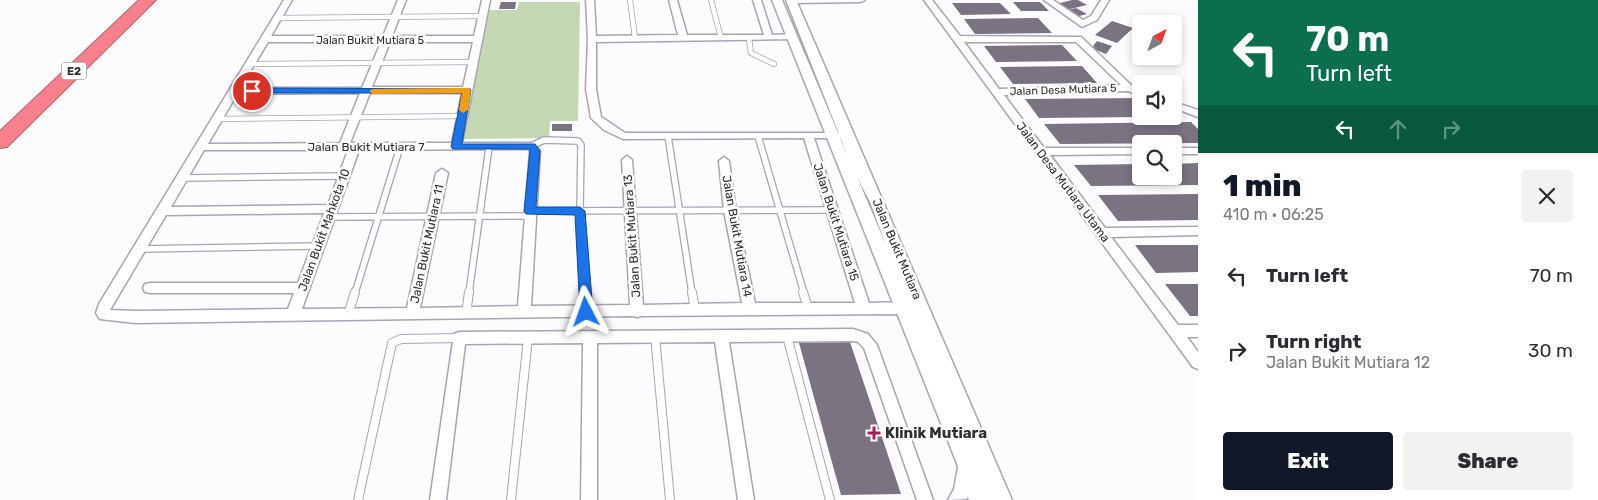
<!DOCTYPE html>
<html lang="en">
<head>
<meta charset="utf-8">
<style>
	:root { --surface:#fff; --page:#f2f2f3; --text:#2b2b33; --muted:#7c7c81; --accent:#111827 }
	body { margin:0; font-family:Rubik,sans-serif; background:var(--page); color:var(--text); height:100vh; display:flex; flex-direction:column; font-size:19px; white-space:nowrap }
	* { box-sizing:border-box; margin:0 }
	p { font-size:16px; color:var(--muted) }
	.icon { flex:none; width:28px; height:28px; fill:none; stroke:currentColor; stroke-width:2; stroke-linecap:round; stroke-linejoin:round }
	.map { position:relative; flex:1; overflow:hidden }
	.side { display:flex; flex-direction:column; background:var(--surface); width:400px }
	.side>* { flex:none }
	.top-card { background:#0b6e4f; color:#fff; overflow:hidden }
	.needle { width:32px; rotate:41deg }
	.buttons { position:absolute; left:1132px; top:15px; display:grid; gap:10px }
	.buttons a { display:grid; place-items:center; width:50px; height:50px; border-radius:5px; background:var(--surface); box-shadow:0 2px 8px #0003; font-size:25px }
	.pin { position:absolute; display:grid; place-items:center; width:42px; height:42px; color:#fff; margin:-21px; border:2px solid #fff; border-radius:50%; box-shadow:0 1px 5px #0007 }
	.me { position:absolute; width:55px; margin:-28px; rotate:356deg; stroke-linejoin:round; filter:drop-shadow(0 0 4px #0008) }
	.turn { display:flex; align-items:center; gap:18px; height:105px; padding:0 25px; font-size:22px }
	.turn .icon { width:65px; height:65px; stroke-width:2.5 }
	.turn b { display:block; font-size:35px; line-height:42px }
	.lanes { display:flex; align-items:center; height:48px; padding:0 25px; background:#0003; justify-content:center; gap:25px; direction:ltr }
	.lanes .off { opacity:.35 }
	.round { display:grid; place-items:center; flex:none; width:52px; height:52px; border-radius:5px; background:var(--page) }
	.headline { display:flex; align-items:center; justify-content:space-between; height:85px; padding:0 25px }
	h1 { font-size:30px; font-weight:800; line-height:38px; color:var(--accent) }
	.button { display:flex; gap:10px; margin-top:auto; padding:10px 25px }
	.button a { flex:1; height:58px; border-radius:5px; background:var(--accent); color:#fff; font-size:20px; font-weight:800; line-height:58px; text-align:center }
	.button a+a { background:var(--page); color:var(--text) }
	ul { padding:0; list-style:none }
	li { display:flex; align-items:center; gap:15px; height:75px; padding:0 25px }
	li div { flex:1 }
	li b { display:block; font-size:19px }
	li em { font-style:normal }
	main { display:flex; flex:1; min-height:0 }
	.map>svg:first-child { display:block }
</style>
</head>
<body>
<main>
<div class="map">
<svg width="1198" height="500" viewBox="0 0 1198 500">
	<rect width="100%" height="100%" fill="#fcfbfe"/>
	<path fill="#c4d8b4" d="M519,2H580L578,121H550L549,138L462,139L488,10H517Z"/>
	<path fill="#7b7282" d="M1072,0H1078L1087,5L1066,10L1056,4Z
		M501,2H516L515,9H499Z
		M1013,2H1040L1049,11H1021Z
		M952,3H1000L1011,14L961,15Z
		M1076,8L1087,14L1075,17L1064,11Z
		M1038,18L1052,33L975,34L964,19Z
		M1112,21L1133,28L1117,43L1095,35Z
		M1097,41L1112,46L1106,54L1096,50L1093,46Z
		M1062,45L1077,61L996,62L984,46Z
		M1082,66L1097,83L1013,84L1000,67Z
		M1139,98L1141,101V117L1039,118L1025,99Z
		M1191,122L1198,129V143L1060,144L1044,124Z
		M552,124H572V131H552Z
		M1198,163V185L1091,186L1074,165L1141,164V176H1174V164Z
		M1198,194V220L1118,221L1098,195Z
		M1135,245H1198V272L1156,273Z
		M1165,284H1198V316H1190Z
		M850,342L901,494L841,495L799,343Z"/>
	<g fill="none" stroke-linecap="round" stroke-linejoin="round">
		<defs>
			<path id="service-far2" d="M630,0L635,38
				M711,0L721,38
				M277,18L483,16
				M749,38L751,53L774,64
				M249,64L472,62
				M217,119L462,116"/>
			<path id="service-far1" d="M668,136L692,293
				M758,136L804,293
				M531,146L544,140L578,141L581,145L580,211L585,293
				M183,178L344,176
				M530,211L833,210
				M329,217L530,216
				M140,249L318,246
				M355,293L400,147
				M469,293L489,147"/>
			<path id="service" d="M585,292L586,312
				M692,292L695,310
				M803,292L808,308
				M466,314L469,292
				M348,315L355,292
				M655,336L670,500
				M787,336L830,500
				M358,500L392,343L401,339L459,338
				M511,500L528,338"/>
			<path id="minor" d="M284,0H292L271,36H383L398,0H406L392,36H474L482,0H490L462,143H531L535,144L540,151L531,306L630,305L622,160L627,156L632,160L643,305L742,303L724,211L719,161L724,157L729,161L736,211L755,303H855L804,138L623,139L604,130L591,118L586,89L588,39L586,0H594L596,36L678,35L669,0H677L687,35H764L753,0H761L772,35L793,34L796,35V39L596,42V89L601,117L625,133H846L847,135L842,138H814L869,303C882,303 908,299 916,313L914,317L909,318L900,314L642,316L637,317L632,316L135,323L100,319L96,313L99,304ZM268,42H381L362,88H240ZM390,42H473L463,87H372ZM360,93L340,143L208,144L237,94ZM370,93H462L452,143H350ZM528,149L530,151L518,306L420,308L448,173L442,169L436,173L407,308L302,309L359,150ZM204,150H348L328,205L171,207ZM324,213L298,283H150L145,284L143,288L145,292L150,293H294L288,309L135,311L110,310L166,215Z
				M789,0H865L861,2L792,3H789Z
				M924,0H932L960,36L1081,37L1132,86L1141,90V96L1128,91L1004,95L1044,148H1141V154L1050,155L1105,228L1198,227V235L1111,237L1178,325H1198V337H1187L1198,352V369L1193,367ZM964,42H1076L1121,85L999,89Z
				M1044,0H1053L1083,20L1091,16L1101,0H1109L1097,20L1082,27Z
				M1174,102L1198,110V117L1174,108Z
				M1174,148H1198V154H1174Z
				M853,329L868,334L877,345L933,500H917L864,348L858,342L853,341L729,342L754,500H738L715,342L597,343V500H581L583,343L465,344L446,500H430L454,334L459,332Z
				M965,460L971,462C976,474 971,488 967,499L948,500L954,489L959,462Z"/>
			<path id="tertiary" d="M772,0H782L849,159L786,0H796L1012,500H969L956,461ZM857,177L870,202L886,245Z"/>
			<path id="motorway" d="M139,0H156L7,147L0,148V131Z"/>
		</defs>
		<use href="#service-far2" stroke="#aba2b3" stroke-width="6"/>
		<use href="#service-far1" stroke="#aba2b3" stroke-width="8"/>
		<use href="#service" stroke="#aba2b3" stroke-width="10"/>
		<use href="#minor" stroke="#aba2b3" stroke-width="3"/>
		<use href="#tertiary" stroke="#aba2b3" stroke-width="3"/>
		<use href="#motorway" stroke="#b2636c" stroke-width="2"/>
		<use href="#service-far2" stroke="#fff" stroke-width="4.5"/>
		<use href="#service-far1" stroke="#fff" stroke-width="5.5"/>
		<use href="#service" stroke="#fff" stroke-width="8"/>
		<use href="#minor" fill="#fff" fill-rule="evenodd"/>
		<use href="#tertiary" fill="#fff" fill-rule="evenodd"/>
		<use href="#motorway" fill="#f8808a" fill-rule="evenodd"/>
	</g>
	<path fill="#1a73e8" stroke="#114b97" d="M252,88L470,89L471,90L462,144H535L540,151L536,207H580L585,211L593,312L591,316H582L580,312L575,215L526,214L524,211L530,151L529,149H453L451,147L462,93H249L248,91Z"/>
	<path fill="#f59e0b" d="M467,88L471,90L468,110L463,113L459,110L462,93L373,94L369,91L373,89Z"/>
	<path fill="#aa1c5b" stroke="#fff" stroke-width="2" d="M871.5 425.5h5v5h5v5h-5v5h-5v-5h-5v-5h5z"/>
	<g text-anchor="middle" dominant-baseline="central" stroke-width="5" stroke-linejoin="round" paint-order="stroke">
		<g font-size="11" fill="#312d34" stroke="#fff">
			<text x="370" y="40">Jalan Bukit Mutiara 5</text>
			<text transform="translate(1063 90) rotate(-2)">Jalan Desa Mutiara 5</text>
		</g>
		<rect fill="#fff" stroke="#6f6c71" stroke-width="1" x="61.5" y="62.5" width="25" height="17" rx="4"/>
		<g font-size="11" font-weight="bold" fill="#312d34">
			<text x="74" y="71">E2</text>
		</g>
		<g font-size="12" fill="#312d34" stroke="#fff">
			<text x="366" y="147">Jalan Bukit Mutiara 7</text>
			<text transform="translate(1063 182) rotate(53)">Jalan Desa Mutiara Utama</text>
			<text transform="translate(836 222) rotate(72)">Jalan Bukit Mutiara 15</text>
			<text transform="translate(324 230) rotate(-70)">Jalan Bukit Mahkota 10</text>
			<text transform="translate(632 236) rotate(-94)">Jalan Bukit Mutiara 13</text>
			<text transform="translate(737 236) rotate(80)">Jalan Bukit Mutiara 14</text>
			<text transform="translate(427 244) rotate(-78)">Jalan Bukit Mutiara 11</text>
			<text transform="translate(897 249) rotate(67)">Jalan Bukit Mutiara</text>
		</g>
		<g font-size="15" font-weight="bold" fill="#312d34" stroke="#fff" text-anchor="start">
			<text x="885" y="433">Klinik Mutiara</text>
		</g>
	</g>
</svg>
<div class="buttons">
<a><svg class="needle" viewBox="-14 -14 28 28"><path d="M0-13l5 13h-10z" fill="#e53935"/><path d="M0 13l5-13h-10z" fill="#7c7c81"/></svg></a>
<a><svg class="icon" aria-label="sound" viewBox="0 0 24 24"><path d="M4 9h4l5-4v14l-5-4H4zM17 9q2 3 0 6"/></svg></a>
<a><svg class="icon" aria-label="search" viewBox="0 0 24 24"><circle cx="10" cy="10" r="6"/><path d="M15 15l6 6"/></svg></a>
</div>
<div class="pin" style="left:252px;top:91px;background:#d93025"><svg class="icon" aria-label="arrive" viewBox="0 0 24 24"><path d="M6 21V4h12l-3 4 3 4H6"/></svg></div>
<svg class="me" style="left:586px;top:312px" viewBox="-20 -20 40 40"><path d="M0-17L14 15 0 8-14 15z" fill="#1a73e8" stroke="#fff" stroke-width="4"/></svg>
</div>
<section class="side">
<div class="top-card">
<div class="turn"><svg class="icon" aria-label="left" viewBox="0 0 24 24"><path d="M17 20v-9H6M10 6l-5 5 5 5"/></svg><div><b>70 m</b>Turn left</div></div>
<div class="lanes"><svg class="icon" aria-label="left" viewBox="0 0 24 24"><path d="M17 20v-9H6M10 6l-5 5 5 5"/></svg><svg class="icon off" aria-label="ahead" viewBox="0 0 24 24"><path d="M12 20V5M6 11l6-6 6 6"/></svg><svg class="icon off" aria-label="right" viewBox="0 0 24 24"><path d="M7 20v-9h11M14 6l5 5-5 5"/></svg></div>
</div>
<div class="headline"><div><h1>1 min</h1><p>410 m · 06:25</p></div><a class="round"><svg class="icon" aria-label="close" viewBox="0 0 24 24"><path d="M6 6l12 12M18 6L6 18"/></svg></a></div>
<ul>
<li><svg class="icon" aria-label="left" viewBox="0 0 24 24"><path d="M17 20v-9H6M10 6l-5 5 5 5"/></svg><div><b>Turn left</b></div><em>70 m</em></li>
<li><svg class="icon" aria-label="right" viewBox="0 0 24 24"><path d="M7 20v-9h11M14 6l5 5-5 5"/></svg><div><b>Turn right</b><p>Jalan Bukit Mutiara 12</p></div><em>30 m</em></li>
</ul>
<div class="button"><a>Exit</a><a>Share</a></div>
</section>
</main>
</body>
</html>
